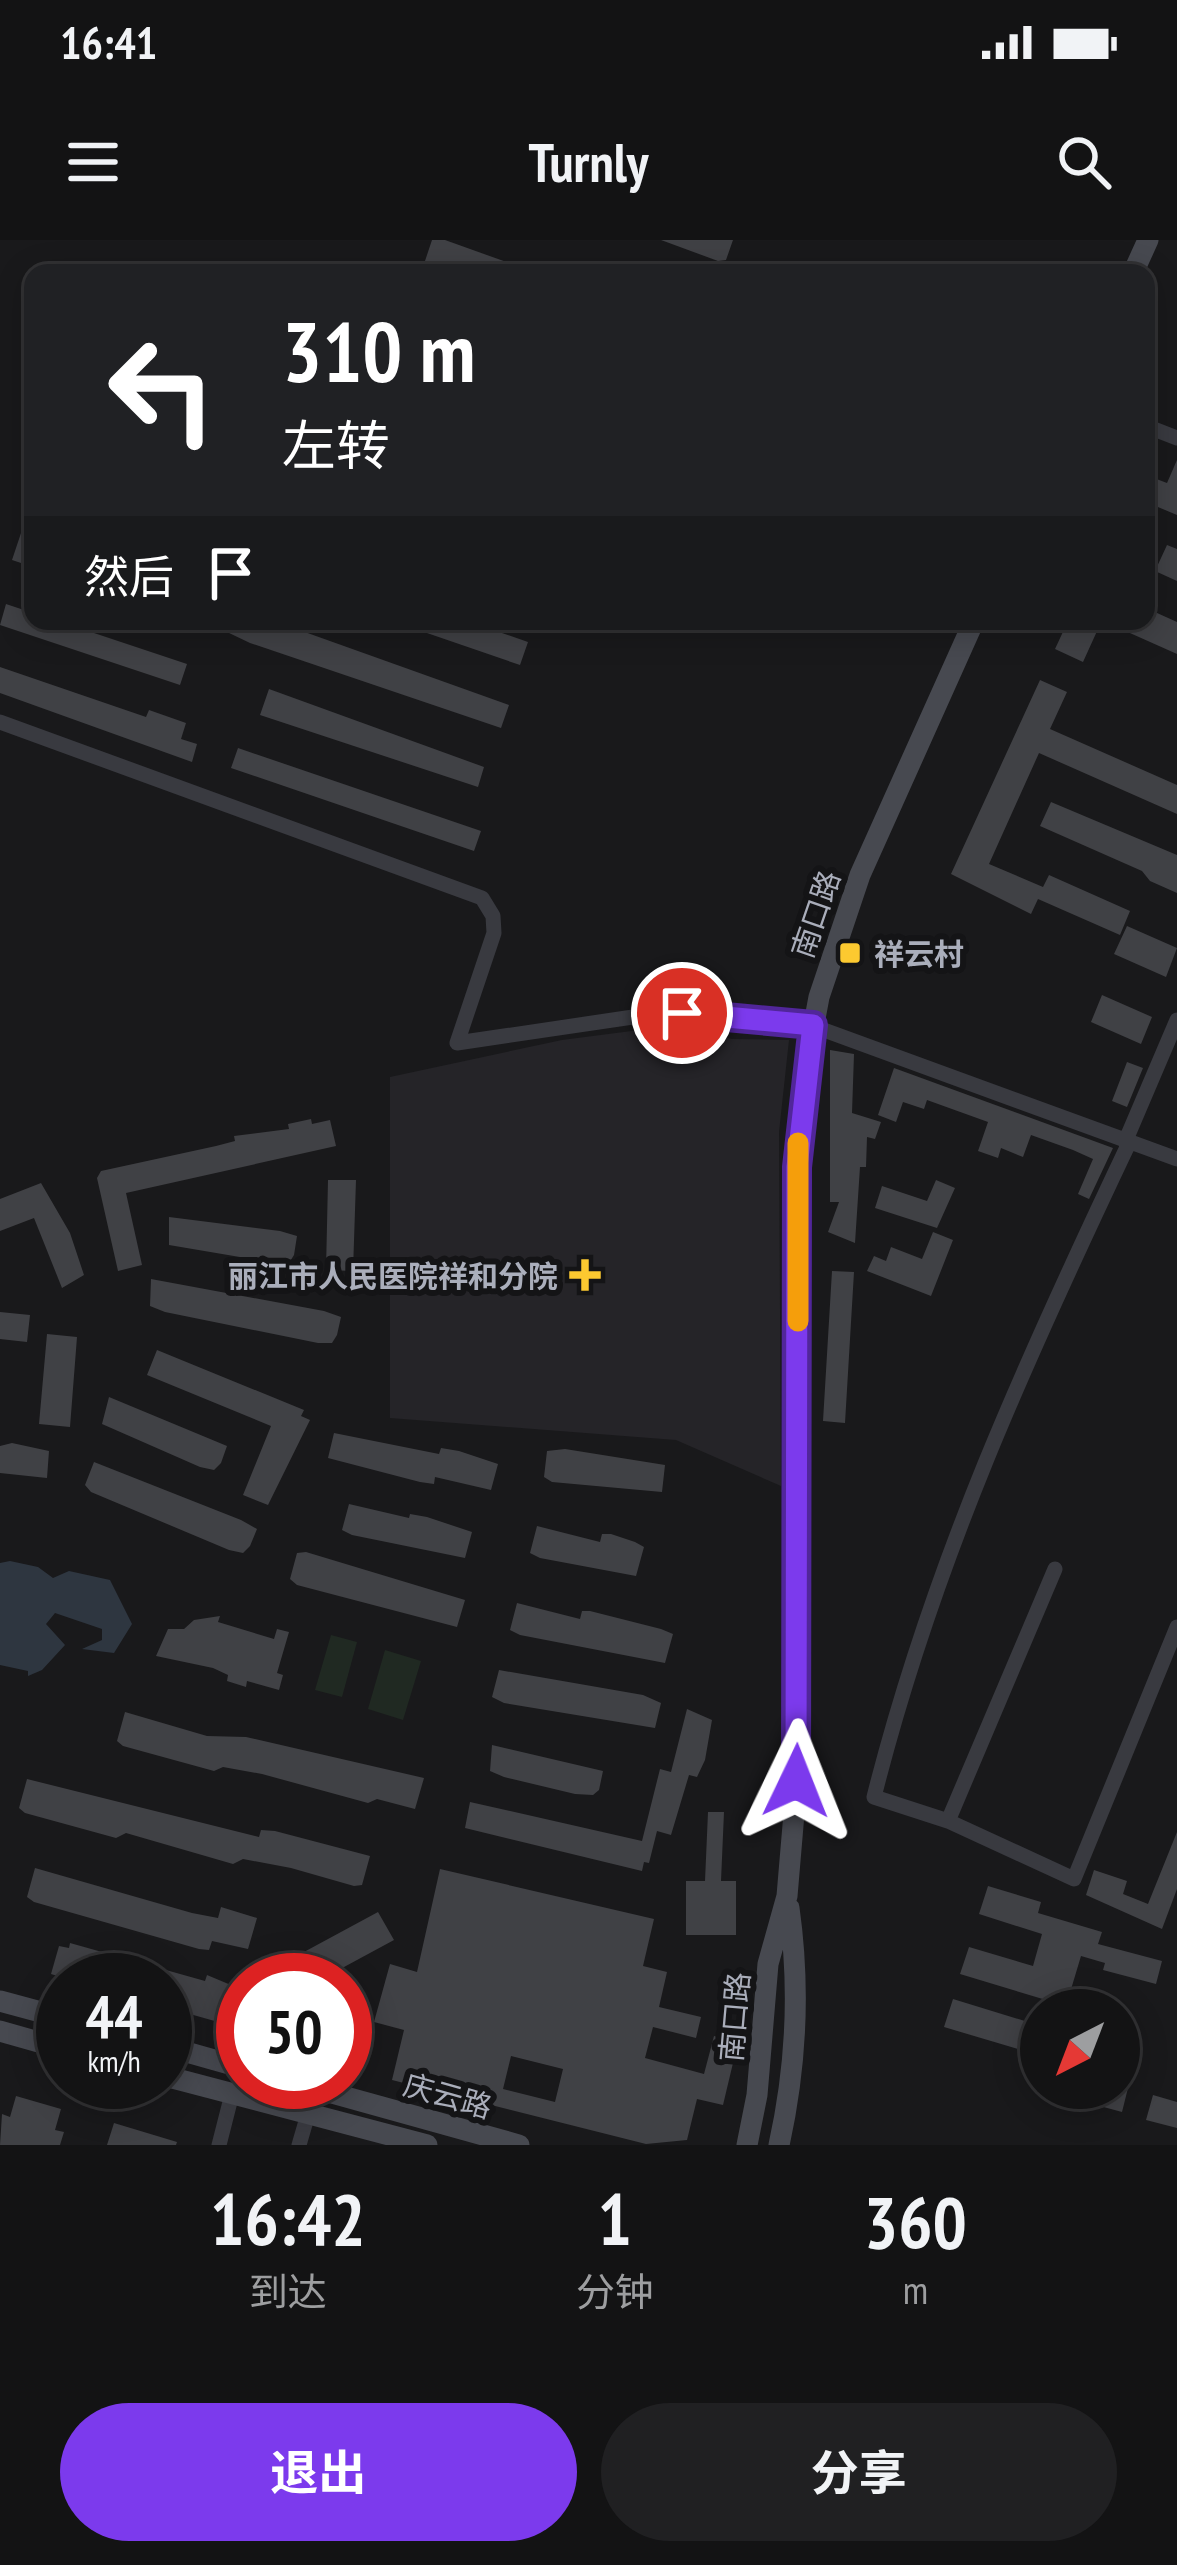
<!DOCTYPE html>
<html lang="zh">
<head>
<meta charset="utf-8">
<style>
	:root { --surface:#131314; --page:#202022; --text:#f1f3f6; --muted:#9d9ea0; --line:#323234; --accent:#7c3aed }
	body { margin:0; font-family:"PT Sans Narrow","Noto Sans SC",sans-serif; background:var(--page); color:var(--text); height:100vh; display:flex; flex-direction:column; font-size:45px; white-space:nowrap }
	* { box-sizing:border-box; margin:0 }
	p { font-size:39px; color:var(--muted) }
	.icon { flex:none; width:66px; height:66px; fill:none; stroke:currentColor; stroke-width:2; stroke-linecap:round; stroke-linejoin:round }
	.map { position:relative; height:1905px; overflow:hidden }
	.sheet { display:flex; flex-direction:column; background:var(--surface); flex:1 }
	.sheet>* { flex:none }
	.hud { position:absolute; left:24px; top:24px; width:1131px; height:366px; border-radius:24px; box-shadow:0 6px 30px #0003,0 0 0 3px var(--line); background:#202124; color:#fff; overflow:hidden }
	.needle { width:78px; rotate:222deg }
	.buttons { position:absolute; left:1020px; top:1749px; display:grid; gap:24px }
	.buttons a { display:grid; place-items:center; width:120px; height:120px; border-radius:50%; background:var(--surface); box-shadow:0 6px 30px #0003,0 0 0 3px var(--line); font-size:60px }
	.speed { position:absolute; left:36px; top:1713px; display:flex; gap:24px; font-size:60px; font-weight:700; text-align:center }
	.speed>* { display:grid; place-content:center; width:156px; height:156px; border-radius:50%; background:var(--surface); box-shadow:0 6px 30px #0003,0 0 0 3px var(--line); line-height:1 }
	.speed small { font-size:30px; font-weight:400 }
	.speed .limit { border:18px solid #d22; background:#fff; color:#111 }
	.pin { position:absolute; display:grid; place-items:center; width:102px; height:102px; color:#fff; margin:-51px; border:6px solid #fff; border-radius:50%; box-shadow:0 3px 12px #0007 }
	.me { position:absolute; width:132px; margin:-66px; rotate:2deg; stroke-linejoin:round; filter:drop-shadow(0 0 9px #0008) }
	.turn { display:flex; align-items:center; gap:42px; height:252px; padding:0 60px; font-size:54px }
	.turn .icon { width:156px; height:156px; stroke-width:2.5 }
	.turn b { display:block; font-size:84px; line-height:102px }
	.then { display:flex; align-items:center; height:114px; padding:0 60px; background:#0003; gap:24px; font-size:45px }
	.eta { display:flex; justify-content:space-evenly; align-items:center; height:204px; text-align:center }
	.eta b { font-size:72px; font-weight:700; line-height:84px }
	.primary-button { display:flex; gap:24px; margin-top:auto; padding:24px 60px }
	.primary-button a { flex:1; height:138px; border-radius:72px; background:var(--accent); color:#fff; font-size:48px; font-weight:700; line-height:138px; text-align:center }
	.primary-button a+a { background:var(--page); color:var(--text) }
	.status { display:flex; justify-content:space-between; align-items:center; height:84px; padding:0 60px; background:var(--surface); direction:ltr }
	.status svg { height:33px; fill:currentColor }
	header { display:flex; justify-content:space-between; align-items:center; height:156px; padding:0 60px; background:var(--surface); font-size:54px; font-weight:700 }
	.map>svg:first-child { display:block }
</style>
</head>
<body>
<div class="status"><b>16:41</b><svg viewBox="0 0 49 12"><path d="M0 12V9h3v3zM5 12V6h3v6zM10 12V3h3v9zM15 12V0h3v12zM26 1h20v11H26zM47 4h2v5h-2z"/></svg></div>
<header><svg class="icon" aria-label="menu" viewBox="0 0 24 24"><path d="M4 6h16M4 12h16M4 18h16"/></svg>Turnly<svg class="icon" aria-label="search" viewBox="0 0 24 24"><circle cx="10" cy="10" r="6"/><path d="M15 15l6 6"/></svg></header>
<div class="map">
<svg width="1177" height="1905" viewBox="0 0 1177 1905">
	<rect width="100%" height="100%" fill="#19191b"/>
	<path fill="#252428" d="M678,785L732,799L789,800L779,892L781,1246L676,1200L390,1178V837L562,800Z"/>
	<path fill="#202922" d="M331,1395L357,1402L342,1457L315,1450Z
		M385,1410L421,1421L403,1480L368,1469Z"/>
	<path fill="#2e3640" d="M10,1321L38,1327L53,1338L69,1331L110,1340L132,1384L114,1413L82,1409L102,1400V1389L55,1373L46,1384L65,1405L42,1430L28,1436V1431L0,1425V1323Z"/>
	<path fill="#404145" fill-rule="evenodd" d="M432,0H445L537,33H421Z
		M661,0H733L726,20L718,21Z
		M1177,220V275L1146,262V235L1167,243Z
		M21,293L33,297V327L12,320Z
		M1167,305L1177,309V341L1155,331Z
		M6,364L33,373V381H58L187,424L180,445L0,385Z
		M1146,368L1177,382V414L1103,381H1146Z
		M204,381H274L509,465L501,488L250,403Z
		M392,381H467L528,402L520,425Z
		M1068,381L1098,389L1083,422L1055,409Z
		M0,427L146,477L149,470L186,483L181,499L197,504L192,522L0,453Z
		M1040,440L1067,452L1050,489L1177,545V574L1039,513L989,624L1043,647L1049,635L1130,671L1120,695L1038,659L1031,674L951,634Z
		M269,449L484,527L478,547L260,475Z
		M238,508L481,591L474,611L231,528Z
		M1051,562L1177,615V653L1150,641L1142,631L1040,586Z
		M1127,686L1177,708L1166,737L1114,714Z
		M1102,755L1152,777L1141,804L1091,782Z
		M830,810L854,814L852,873L881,882L875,899L867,897L866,927H860L855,1003L828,992L839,962H830Z
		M1127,822L1143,828L1127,867L1112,861Z
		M894,828L1113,908L1089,959L1078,954L1093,919L1073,910L1031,895L1023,917L1001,908L998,918L978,911L988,882L927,860L924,869L903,862L896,882L878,875Z
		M311,879L312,884L330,880L336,906L126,953L142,1025L118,1031L97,938L101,931L216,906L235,901L234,896L289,889L288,884Z
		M328,940H356L353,1031L326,1030Z
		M936,940L955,948L937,988L875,968L882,946L927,961Z
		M41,943L70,993L84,1035L62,1048L34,978L0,991V959Z
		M169,977L280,991L297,996L294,1015L289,1023H275L169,1005Z
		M933,992L953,1000L931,1056L867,1031L874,1016L886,1021L891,1007L922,1019Z
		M832,1031L854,1032L845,1183L823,1181Z
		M151,1039L324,1071L341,1077L337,1095L332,1103H318L165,1072L150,1066Z
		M0,1072L30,1075L27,1102L0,1099Z
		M47,1094L77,1097L70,1187L39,1184Z
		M157,1110L304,1170L301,1176L310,1180L268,1265L243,1255L271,1186L147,1135Z
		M109,1157L227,1206L221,1223L214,1230L200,1227L102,1184Z
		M334,1193L439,1214L441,1208L459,1211L498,1224L491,1250L435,1237L434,1244L420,1242L328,1218Z
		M12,1203L49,1211L47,1238L0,1233V1206Z
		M565,1209L665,1225L662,1252L552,1242L544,1237L547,1211Z
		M94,1222L241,1280L257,1289L250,1306L243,1313L229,1310L91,1252L85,1245Z
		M349,1264L409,1278L410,1274L427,1277L472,1292L465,1318L352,1295L342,1290Z
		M537,1286L600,1302L602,1294H611L635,1302L644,1307L636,1336L540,1318L530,1313Z
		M306,1312L465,1360L457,1387L297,1345L290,1339L297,1313Z
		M517,1363L580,1379L582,1371H590L661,1389L673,1394L665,1423L520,1395L510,1390Z
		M220,1376L218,1382L274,1399L277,1389L289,1392L277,1433L283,1435L279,1450L247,1441L246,1447L227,1441L228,1435L213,1428L156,1416L168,1389H184L194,1380Z
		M499,1430L643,1455L661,1463L655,1488L504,1463L492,1457Z
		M687,1469L712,1480L705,1520L697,1537L689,1535L671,1595L657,1591L649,1623L644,1622L642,1631L465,1588L470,1562L642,1601L660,1529L671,1532Z
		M125,1472L207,1496L246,1497L424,1538L415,1569L377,1559L368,1563L262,1534L223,1527L214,1531L123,1506L117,1501Z
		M492,1505L603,1531L599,1550L593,1555L575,1554L504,1537L490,1531Z
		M27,1539L259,1597L261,1590L275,1591L370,1616L362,1645L354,1646L291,1628L243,1619L233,1624L126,1593L116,1598L25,1573L19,1568Z
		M708,1572H724L721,1641H736V1695H686V1641H705Z
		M1177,1592V1649L1162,1689L1086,1655L1094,1630L1127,1641L1123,1654L1148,1664Z
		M35,1628L192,1673L218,1678L221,1667L257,1678L248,1709L212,1701L209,1710L199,1709L34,1662L27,1657Z
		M440,1629L654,1679L643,1726L667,1732L659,1767L701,1777L696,1798L653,1787L645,1818L704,1834L714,1796L738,1802L723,1865L697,1859L687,1900L646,1904L392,1840L404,1790L374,1782L390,1724L417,1732ZM511,1816L563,1829L555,1862L503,1849Z
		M988,1646L1041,1662L1038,1673L1102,1692L1098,1704L1162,1721L1156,1744L1103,1730L1105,1723L1081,1716L1066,1766L960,1734L969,1707L1033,1726L1042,1694L979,1674Z
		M378,1672L394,1700L320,1740H252Z
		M70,1703L205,1741L207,1735L238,1748L243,1745V1789L165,1767V1740H70L51,1734L59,1706L69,1708Z
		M953,1759L1041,1786V1816L944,1787Z
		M345,1791L367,1797L360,1822L345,1818Z
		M1049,1848H1128L1122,1872L1048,1852Z
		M1153,1855L1177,1862V1888L1146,1880Z
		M16,1856L61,1869L55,1890L64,1892L60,1905H0L2,1874L10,1877Z
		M114,1883L177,1902L176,1905H107Z"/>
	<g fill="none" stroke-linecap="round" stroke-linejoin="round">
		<path stroke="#393a40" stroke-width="15" d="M1146,186L1177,198
			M0,482L482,658L493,676L494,693L457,803L660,773L813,786L1177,919
			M1125,902L1177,780
			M1129,903C1026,1120 933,1323 874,1557L948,1581L1074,1639L1177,1387
			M948,1581L1055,1329
			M219,1905L232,1854
			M299,1905L308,1874"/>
		<path stroke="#474950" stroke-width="21" d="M1133,33L1148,0
			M0,1761L63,1778
			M0,1791L63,1809
			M165,1806L243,1828
			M165,1836L427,1905
			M292,1842L519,1905
			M747,1905L757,1855L768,1724L787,1656L796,1550L793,1323L803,843L819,757L860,635L974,381
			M779,1905C796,1828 800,1746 789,1668"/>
	</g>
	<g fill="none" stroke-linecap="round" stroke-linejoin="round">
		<defs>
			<path id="route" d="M682,773L813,785L797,927L796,1541"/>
		</defs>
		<use href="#route" stroke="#51269a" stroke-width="30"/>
		<use href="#route" stroke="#7c3aed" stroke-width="21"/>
		<path stroke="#f59e0b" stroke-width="21" d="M798,1081V903"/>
	</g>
	<g fill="#fcc930" stroke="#141416" stroke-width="4.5">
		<rect x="838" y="701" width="24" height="24" rx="6"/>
		<path d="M579 1017h12v12h12v12h-12v12h-12v-12h-12v-12h12z"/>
	</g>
	<g text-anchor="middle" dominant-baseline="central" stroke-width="12" stroke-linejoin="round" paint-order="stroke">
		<g font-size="30" fill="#aaaebb" stroke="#141416">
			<text transform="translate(815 674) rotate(-71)">南口路</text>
			<text transform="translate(734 1777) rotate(-85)">南口路</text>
			<text transform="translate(448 1855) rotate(16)">庆云路</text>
		</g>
		<g font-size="30" font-weight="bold" fill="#aaaebb" stroke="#141416" text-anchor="start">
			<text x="874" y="713">祥云村</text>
			<text x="558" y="1035" text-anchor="end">丽江市人民医院祥和分院</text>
		</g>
	</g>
</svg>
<div class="buttons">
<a><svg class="needle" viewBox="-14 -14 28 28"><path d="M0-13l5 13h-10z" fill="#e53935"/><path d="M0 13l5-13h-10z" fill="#9d9ea0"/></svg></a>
</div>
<div class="speed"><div>44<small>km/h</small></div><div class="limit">50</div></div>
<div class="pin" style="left:682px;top:773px;background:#d93025"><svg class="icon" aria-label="arrive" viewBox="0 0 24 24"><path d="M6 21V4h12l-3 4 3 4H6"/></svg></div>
<svg class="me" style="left:796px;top:1541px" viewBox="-20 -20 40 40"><path d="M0-17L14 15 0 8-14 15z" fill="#7c3aed" stroke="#fff" stroke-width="4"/></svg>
<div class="hud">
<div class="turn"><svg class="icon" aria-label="left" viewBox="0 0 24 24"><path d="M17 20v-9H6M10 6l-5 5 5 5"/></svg><div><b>310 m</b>左转</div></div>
<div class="then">然后<svg class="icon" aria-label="arrive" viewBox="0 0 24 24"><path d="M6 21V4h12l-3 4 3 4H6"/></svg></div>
</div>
</div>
<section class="sheet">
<div class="eta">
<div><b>16:42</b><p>到达</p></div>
<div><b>1</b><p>分钟</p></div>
<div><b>360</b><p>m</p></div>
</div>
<div class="primary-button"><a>退出</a><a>分享</a></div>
</section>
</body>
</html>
